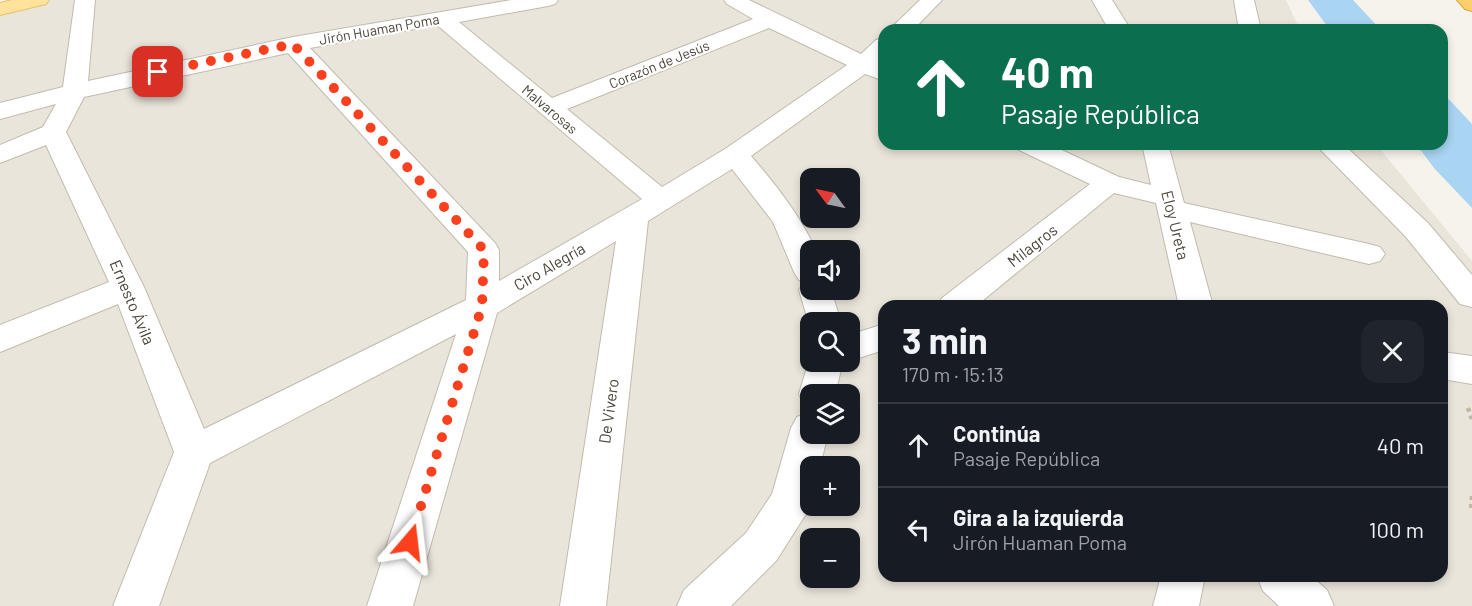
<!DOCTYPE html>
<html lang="es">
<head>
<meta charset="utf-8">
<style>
	:root { --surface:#171b24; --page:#20242c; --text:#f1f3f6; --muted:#9ea1a6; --line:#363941 }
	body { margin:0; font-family:Barlow,sans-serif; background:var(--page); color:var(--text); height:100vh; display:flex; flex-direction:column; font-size:22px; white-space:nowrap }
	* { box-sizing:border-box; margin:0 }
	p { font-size:20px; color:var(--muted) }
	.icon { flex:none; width:33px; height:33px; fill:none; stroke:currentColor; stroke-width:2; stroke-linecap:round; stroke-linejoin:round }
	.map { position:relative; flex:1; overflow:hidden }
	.drawer { position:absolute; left:878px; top:300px; width:570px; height:282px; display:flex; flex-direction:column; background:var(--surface); border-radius:18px; box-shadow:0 3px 9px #0003 }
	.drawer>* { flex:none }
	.banner { position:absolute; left:878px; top:24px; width:570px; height:126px; border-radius:18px; box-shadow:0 3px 9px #0003; background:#0b6e4f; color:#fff; overflow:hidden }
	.needle { width:39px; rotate:303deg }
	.tools { position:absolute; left:800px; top:168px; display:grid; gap:12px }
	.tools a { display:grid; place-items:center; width:60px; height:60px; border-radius:12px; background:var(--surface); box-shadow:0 3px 9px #0003; font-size:30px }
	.pin { position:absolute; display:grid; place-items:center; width:51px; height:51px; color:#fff; margin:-26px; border-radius:12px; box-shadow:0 3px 9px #0006 }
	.me { position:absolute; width:66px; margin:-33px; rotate:17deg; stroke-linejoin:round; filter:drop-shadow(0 0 4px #0008) }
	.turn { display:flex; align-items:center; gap:21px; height:126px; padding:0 24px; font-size:27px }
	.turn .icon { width:78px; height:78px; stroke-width:2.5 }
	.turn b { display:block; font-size:42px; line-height:51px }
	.round { display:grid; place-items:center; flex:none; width:63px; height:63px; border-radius:18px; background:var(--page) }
	.summary { display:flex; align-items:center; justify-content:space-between; height:102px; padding:0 24px }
	h1 { font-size:36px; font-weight:700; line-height:45px }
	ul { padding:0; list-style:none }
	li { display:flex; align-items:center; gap:18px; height:84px; padding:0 24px; border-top:2px solid var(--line) }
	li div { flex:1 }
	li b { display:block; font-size:22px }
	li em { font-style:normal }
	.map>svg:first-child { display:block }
</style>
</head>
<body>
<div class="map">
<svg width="1472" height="606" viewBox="0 0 1472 606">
	<rect width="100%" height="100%" fill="#f6f3ec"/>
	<path fill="#eae5da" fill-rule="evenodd" d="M19,0H1286L1300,30H884V144H1376L1472,261V606H0V4ZM810,178H849V218H810ZM810,250H849V290H810ZM884,306H1442V576H884ZM810,322H849V362H810ZM810,394H849V434H810ZM810,466H849V506H810ZM810,538H849V578H810Z"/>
	<path fill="#a9d4f2" d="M1308,0H1353L1381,30H1330Z
		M1442,92L1472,124V208L1434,168L1416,144H1442Z"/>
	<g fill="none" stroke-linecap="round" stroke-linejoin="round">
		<defs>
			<path id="minor" d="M75,0H95L88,81L293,37L441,12L511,0H558L555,4L548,6L459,22L552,98L753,19L727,4L724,0H749L861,54L876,40L884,38V58L879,63L884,65V78L879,79L865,74L751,156C777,186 799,214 816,250H810V290H831L841,322H810V327L799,290L805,281L799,280L794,272L773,222L732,169L648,221L606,606H560L616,241L497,313L413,606H367L456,334L210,463L159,606H113L174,452L118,304L0,352V325L109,282L46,145L0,163V145L43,127L56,104L0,119V103L63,87ZM437,25L642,199L499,281V250L495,243L310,48ZM769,28L847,65L725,149L662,187L567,109ZM288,53L468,252L466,300L204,429L144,287L66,132L84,97Z
				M920,0H942L913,30H889Z
				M1092,0H1112L1131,30H1109Z
				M1234,0H1254L1261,30H1239Z
				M1015,144H1049L1119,177L1151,185L1142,144H1168L1184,203L1369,244L1380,247L1385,254L1380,261L1369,264L1190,222L1213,306H1179L1156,203L1114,193L976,306H937L942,298L1090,184L1019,150Z
				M1315,144H1343L1428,223L1472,275V307L1460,304L1406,237Z
				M884,324V350L849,361V335Z
				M1442,352L1472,356V384L1442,379Z
				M810,357V362H843L835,394H810V406L804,404L799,394Z
				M810,412V434H828L820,466H810V504L806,514L776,561L731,606H677L684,590L746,533L772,494L791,428L797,417Z
				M1161,576H1205L1199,606H1153Z
				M1257,576H1311L1327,590L1334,606H1279L1263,591Z"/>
			<path id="major" d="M12,0H49L46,4L0,15V3Z"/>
			<path id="highway" d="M1457,0H1472V11L1465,9Z"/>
		</defs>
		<use href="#minor" stroke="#c2bbae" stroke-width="2"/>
		<use href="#major" stroke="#e6c16a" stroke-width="2"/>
		<use href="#highway" stroke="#e0a43c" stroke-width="2"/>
		<path stroke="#c4b79f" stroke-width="4.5" stroke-dasharray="4 4" stroke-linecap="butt" d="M1468,408L1472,419
			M1471,508L1472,496"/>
		<use href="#minor" fill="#fff" fill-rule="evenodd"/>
		<use href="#major" fill="#ffe39c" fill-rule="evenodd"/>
		<use href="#highway" fill="#ffcf6e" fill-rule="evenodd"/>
	</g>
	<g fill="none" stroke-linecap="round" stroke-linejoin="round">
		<path stroke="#fc3f1d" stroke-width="10" stroke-dasharray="0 18" d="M158,72L293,44L484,250L482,306L410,542"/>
	</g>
	<g text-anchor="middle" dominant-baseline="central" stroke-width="4.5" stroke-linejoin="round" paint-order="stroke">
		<g font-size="14" fill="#4b4439" stroke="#fff">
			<text transform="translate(379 29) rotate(-10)">Jirón Huaman Poma</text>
			<text transform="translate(659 64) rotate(-22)">Corazón de Jesús</text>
			<text transform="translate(550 109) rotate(40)">Malvarosas</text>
		</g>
		<g font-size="16" fill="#4b4439" stroke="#fff">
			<text transform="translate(1176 225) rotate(76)">Eloy Ureta</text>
			<text transform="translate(1032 245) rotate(-38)">Milagros</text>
			<text transform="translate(549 266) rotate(-30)">Ciro Alegría</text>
			<text transform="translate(133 302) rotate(67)">Ernesto Ávila</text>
			<text transform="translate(608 411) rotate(-82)">De Vivero</text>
		</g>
	</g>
</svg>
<div class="tools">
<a><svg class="needle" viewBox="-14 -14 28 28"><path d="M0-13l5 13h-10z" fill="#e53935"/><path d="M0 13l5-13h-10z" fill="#9ea1a6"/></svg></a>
<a><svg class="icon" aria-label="sound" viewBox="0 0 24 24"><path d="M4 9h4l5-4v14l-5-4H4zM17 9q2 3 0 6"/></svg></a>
<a><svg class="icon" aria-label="search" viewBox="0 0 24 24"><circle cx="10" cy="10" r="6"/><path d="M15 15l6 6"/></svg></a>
<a><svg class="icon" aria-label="layers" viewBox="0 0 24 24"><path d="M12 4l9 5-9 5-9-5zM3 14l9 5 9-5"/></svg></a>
<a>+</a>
<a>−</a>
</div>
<div class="pin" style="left:158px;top:72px;background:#d93025"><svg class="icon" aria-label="arrive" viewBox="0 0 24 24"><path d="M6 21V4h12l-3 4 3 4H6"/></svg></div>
<svg class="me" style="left:410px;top:542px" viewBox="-20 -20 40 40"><path d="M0-17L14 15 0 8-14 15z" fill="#fc3f1d" stroke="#fff" stroke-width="4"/></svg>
<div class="banner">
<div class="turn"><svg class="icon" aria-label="ahead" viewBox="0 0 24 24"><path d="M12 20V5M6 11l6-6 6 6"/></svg><div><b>40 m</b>Pasaje República</div></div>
</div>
<section class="drawer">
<div class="summary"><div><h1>3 min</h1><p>170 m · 15:13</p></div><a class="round"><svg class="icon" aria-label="close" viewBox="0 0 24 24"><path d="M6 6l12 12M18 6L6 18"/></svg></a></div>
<ul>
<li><svg class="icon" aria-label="ahead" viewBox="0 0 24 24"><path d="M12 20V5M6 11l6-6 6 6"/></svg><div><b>Continúa</b><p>Pasaje República</p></div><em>40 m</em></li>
<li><svg class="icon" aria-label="left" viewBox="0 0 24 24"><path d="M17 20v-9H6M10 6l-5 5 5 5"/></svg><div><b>Gira a la izquierda</b><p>Jirón Huaman Poma</p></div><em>100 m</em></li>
</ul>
</section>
</div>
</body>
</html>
